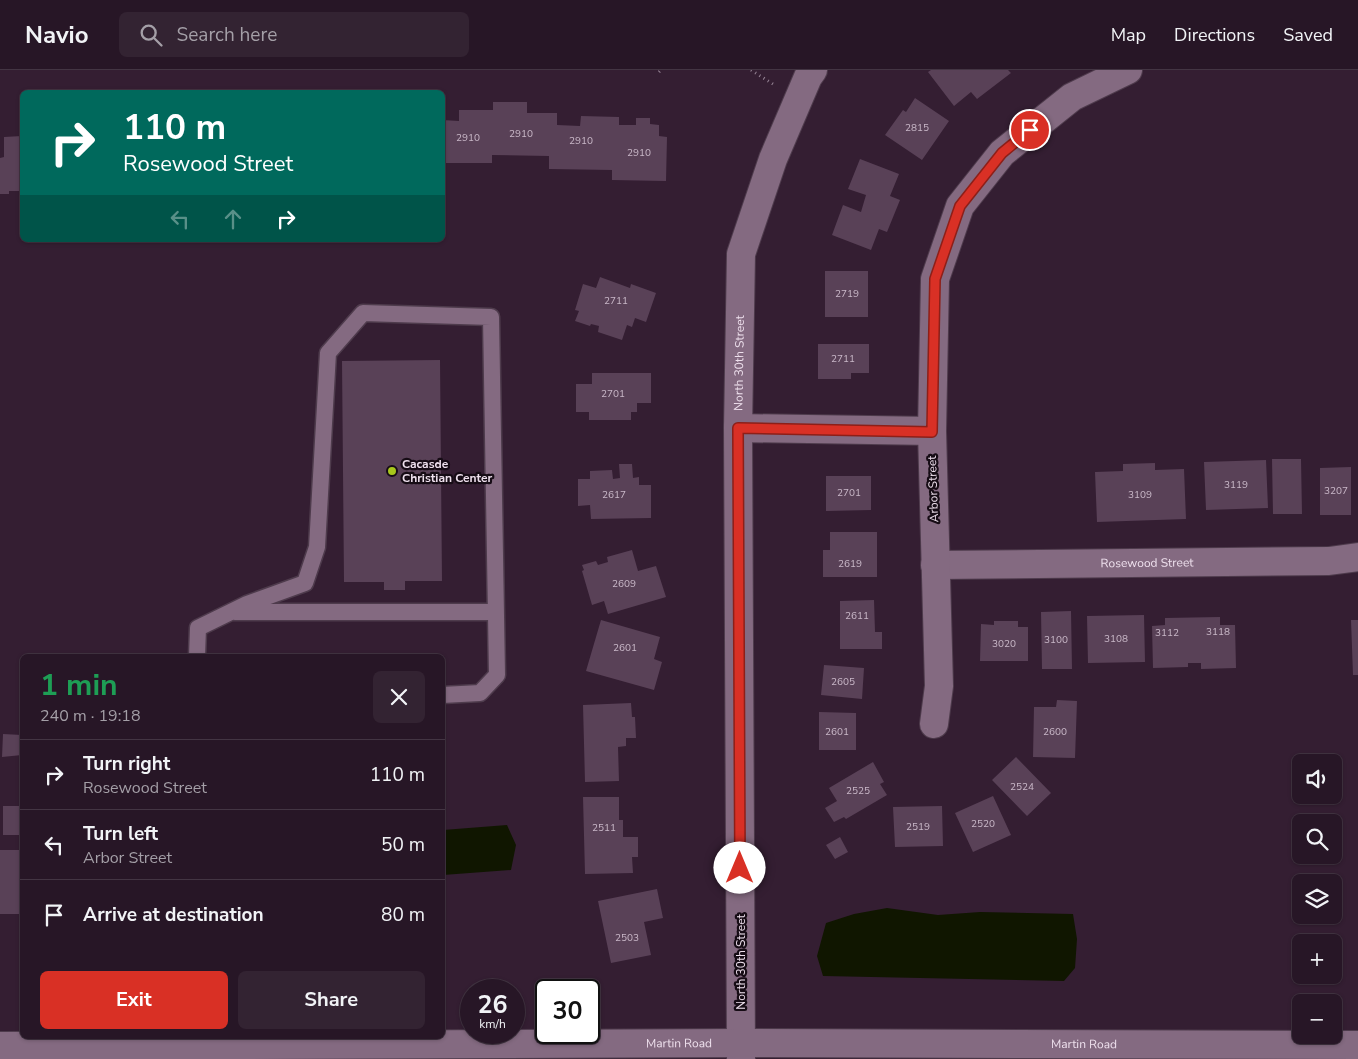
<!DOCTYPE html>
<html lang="en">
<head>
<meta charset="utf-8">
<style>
	:root { --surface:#271626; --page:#332332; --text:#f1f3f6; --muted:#a49fa7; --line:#433543; --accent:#d93025 }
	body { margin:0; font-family:"Nunito Sans",sans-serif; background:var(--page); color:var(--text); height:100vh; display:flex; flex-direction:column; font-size:19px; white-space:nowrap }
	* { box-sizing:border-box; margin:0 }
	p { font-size:16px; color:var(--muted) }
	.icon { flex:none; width:28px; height:28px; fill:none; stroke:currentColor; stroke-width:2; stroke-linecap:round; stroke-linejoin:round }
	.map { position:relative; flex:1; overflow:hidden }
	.details { position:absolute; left:20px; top:584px; width:425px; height:385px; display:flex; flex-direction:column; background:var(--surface); border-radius:8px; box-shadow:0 1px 4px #0004,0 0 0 1px var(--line) }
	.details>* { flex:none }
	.guide { position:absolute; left:20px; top:20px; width:425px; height:152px; border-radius:8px; box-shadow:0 1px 4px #0004,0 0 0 1px var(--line); background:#00695c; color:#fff; overflow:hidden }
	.fabs { position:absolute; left:1292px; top:684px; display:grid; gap:10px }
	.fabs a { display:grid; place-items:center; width:50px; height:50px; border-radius:8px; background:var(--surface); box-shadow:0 1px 4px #0004,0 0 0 1px var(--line); font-size:25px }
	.speed { position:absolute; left:460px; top:909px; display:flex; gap:10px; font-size:25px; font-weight:700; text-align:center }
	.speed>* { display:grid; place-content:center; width:65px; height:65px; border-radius:50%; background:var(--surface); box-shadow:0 1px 4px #0004,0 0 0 1px var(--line); line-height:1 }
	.speed small { font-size:12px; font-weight:400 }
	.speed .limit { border:2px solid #111; border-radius:8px; background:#fff; color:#111 }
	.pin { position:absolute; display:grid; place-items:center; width:42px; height:42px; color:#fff; margin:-21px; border:2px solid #fff; border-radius:50%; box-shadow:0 1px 5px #0007 }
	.me { position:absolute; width:55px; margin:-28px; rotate:0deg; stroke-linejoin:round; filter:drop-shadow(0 0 4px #0008) }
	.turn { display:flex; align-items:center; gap:18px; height:105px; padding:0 20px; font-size:22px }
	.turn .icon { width:65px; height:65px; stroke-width:2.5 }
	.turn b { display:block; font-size:35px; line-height:42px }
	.lanes { display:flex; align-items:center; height:48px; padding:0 20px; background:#0003; justify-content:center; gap:25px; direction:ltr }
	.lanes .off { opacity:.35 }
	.round { display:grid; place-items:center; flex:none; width:52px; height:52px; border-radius:8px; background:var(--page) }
	.summary { display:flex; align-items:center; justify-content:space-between; height:85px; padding:0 20px }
	h1 { font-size:30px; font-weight:700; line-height:38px; color:#1e9e55 }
	.primary-button { display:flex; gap:10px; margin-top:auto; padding:10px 20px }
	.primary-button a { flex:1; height:58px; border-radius:8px; background:var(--accent); color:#fff; font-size:20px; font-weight:700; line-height:58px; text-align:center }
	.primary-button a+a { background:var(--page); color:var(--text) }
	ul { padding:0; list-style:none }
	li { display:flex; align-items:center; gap:15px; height:70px; padding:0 20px; border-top:1px solid var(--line) }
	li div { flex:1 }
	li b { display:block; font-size:19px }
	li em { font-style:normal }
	header { display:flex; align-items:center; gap:30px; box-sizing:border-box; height:70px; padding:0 25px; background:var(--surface); border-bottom:1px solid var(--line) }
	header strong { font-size:24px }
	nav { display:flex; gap:28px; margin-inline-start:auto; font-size:18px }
	.search { width:350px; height:45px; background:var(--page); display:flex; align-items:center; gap:12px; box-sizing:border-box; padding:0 18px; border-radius:8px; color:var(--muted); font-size:19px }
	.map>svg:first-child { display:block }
</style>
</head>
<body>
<header>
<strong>Navio</strong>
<div class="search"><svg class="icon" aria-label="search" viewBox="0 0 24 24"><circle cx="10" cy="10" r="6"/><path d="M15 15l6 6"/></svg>Search here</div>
<nav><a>Map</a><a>Directions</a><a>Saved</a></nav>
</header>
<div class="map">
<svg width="1358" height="989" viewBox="0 0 1358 989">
	<rect width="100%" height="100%" fill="#341e32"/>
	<path fill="#101600" d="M507,755L516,775L511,800L443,805V760Z
		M887,838L938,845L980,842L1073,844L1077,869L1075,898L1064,911L823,906L817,886L826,853L854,844Z"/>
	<path fill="#594157" d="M931,0H1008L1011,3L977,29L971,22L954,36L928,2Z
		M915,28L949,51L922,90L885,65L903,40L906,42Z
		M493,32H527V43H557V55L580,56L581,46L619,47V55H636V48H650V54L659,55V66L667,67L666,111L612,110V100L549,99V86L492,85V93H442V50L459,51V40H493Z
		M22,66V121H9V124H0V88L4,87V67Z
		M860,89L899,104L890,126L900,130L887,162L879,159L871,180L832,165L843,135L861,142L866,125L848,119Z
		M825,201H868V247H825Z
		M600,207L630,218L631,214L656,223L646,252L635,248L632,257L627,255L622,270L598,262L599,256L591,254L590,256L575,251L579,241L575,240L583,214L596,218Z
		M818,274H869V303H851V309H818Z
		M440,290L442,511H405V520H384V512H344L342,291Z
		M592,303H651V333H637V342H631V350H589V342H576V314H592Z
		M1272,389H1301L1302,444H1273Z
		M1266,390L1268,438L1206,440L1204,392Z
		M1155,393V400L1184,399L1186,449L1097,452L1095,402L1123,401V394Z
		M619,394H632L633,408L639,407V415H651V448L591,449L590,435L578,436V409H590V401L612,400L613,409L620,408Z
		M1351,397V445H1320V398Z
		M826,406H871V440L826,441Z
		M830,462H877V507H823V480H830Z
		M632,480L638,501L656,496L666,527L608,544L604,531L592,535L582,501L584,500L582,495L596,491L598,495L608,492L607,487Z
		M874,530L875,562H882V579H840V531Z
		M1071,541L1072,599H1042L1041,542Z
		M1144,545L1145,592L1088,593L1087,546Z
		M1220,547V555H1235L1236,598L1201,599V593H1188V597L1153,598L1152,556L1165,555V548Z
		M601,550L660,567L654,589L662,592L654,620L586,601Z
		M1351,550H1358V605H1353Z
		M994,551H1018V557H1028V591H980L981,554L994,555Z
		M824,595L864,598L862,629L821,625Z
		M1057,630L1077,631L1075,688L1033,687L1034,637H1056Z
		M631,633L632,647H635L636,668H626V676L618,677L619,711L585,712L583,635Z
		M819,642L856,643V680H819Z
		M3,664L22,665V685L2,687Z
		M1016,687L1051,723L1027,746L992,710Z
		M873,692L884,712L880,714L887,725L846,749L844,747L834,752L825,738L837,731L829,718Z
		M993,726L1011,765L973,782L955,743Z
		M583,727H619V750H623V767H638V787H632L633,803L585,804Z
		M3,736H22V765H3Z
		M942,736L943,776L895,777L893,737Z
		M840,767L848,782L835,789L826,775Z
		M0,780H22V844H0Z
		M657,819L663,848L644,852L651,885L611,893L598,831Z"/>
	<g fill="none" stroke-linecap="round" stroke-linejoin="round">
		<defs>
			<path id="service" d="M235,542H496
				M197,586L198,558L247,534L305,513L317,477L328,283L363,243L491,247L497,605L480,623L442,625"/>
			<g id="minor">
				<path d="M738,358L932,361"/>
				<path id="s1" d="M935,495L1329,491L1358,487"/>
				<path d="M934,654L939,616L932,361L935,209L960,136L1002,83L1072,27L1128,0"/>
				<path id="s2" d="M741,989L738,358L741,184L773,89L808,7L813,0"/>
			</g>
			<g id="tertiary">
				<path id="s3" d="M0,976L741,973L1358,975"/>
			</g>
		</defs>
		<use href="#service" stroke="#4e3b4c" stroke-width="19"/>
		<use href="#minor" stroke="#4e3b4c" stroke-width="30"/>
		<use href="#tertiary" stroke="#4e3b4c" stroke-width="30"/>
		<path stroke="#978596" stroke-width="3" stroke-dasharray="1 4" stroke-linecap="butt" d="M751,0L776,16
			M659,2L661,0"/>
		<use href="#service" stroke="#846a81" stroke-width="16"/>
		<use href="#minor" stroke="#846a81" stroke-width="28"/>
		<use href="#tertiary" stroke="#846a81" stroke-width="28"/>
	</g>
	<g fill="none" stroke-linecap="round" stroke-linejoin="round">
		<defs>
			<path id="route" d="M740,798L738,358L932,362L935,209L960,136L1002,83L1030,60"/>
		</defs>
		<use href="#route" stroke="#8d1f18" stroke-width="12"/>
		<use href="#route" stroke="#d93025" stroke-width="9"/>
	</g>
	<circle fill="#a8c71c" stroke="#160c15" stroke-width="2" cx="392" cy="401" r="5"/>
	<g text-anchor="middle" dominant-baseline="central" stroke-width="4.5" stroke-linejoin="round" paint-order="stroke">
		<g font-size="10" fill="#c9b8c8">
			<text x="917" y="58">2815</text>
			<text x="521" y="64">2910</text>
			<text x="468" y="68">2910</text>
			<text x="581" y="71">2910</text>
			<text x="639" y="83">2910</text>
			<text x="847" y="224">2719</text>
			<text x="616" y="231">2711</text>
			<text x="843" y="289">2711</text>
			<text x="613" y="324">2701</text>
			<text x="1236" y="415">3119</text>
			<text x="1336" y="421">3207</text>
			<text x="849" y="423">2701</text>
			<text x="614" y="425">2617</text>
			<text x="1140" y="425">3109</text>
			<text x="850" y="494">2619</text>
			<text x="624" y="514">2609</text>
			<text x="857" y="546">2611</text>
			<text x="1218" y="562">3118</text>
			<text x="1167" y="563">3112</text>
			<text x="1116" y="569">3108</text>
			<text x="1056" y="570">3100</text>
			<text x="1004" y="574">3020</text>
			<text x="625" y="578">2601</text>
			<text x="843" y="612">2605</text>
			<text x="837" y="662">2601</text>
			<text x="1055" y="662">2600</text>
			<text x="1022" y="717">2524</text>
			<text x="858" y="721">2525</text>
			<text x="983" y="754">2520</text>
			<text x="918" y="757">2519</text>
			<text x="604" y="758">2511</text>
			<text x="627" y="868">2503</text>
		</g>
		<g font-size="12" fill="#eee0ed" stroke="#160c15">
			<text stroke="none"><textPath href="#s2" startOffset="696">North 30th Street</textPath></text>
			<text transform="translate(933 419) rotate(-92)">Arbor Street</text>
			<text stroke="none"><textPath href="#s1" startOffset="212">Rosewood Street</textPath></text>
			<text transform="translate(741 892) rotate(-90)">North 30th Street</text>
			<text stroke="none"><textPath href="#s3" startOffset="679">Martin Road</textPath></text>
			<text stroke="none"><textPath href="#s3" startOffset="1084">Martin Road</textPath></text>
		</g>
		<g font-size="12" font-weight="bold" fill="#eee0ed" stroke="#160c15" text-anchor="start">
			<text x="402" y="394">Cacasde<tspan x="402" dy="14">Christian Center</tspan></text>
		</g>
	</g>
</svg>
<div class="fabs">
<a><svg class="icon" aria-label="sound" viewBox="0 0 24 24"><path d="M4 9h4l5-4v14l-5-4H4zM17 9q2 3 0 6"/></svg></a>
<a><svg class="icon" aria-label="search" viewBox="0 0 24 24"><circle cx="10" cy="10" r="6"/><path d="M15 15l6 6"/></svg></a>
<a><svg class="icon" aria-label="layers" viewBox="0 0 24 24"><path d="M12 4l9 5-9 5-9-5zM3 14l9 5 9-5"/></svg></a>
<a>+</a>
<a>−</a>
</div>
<div class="speed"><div>26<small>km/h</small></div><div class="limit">30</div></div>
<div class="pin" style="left:1030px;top:60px;background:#d93025"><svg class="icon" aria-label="arrive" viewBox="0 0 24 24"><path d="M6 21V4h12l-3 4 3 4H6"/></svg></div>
<svg class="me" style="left:740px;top:798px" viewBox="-20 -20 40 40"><circle r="19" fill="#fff"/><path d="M0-13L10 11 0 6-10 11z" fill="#d93025"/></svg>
<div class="guide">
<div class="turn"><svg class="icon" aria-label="right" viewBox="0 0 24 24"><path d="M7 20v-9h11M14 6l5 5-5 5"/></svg><div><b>110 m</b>Rosewood Street</div></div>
<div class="lanes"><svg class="icon off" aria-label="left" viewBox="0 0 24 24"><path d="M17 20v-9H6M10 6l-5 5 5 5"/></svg><svg class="icon off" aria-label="ahead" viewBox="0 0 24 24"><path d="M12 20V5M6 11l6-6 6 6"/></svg><svg class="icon" aria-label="right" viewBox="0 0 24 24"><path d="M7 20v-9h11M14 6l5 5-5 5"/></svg></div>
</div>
<section class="details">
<div class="summary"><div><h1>1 min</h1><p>240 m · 19:18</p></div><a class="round"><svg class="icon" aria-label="close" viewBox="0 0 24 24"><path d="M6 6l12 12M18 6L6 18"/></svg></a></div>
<ul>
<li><svg class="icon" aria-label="right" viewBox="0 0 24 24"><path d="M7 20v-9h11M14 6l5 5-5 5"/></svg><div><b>Turn right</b><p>Rosewood Street</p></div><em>110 m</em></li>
<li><svg class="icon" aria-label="left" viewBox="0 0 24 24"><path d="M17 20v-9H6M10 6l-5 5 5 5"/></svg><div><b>Turn left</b><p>Arbor Street</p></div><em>50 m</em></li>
<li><svg class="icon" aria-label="arrive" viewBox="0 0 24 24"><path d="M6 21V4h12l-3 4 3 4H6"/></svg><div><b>Arrive at destination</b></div><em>80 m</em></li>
</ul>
<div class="primary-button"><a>Exit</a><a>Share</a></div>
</section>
</div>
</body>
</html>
